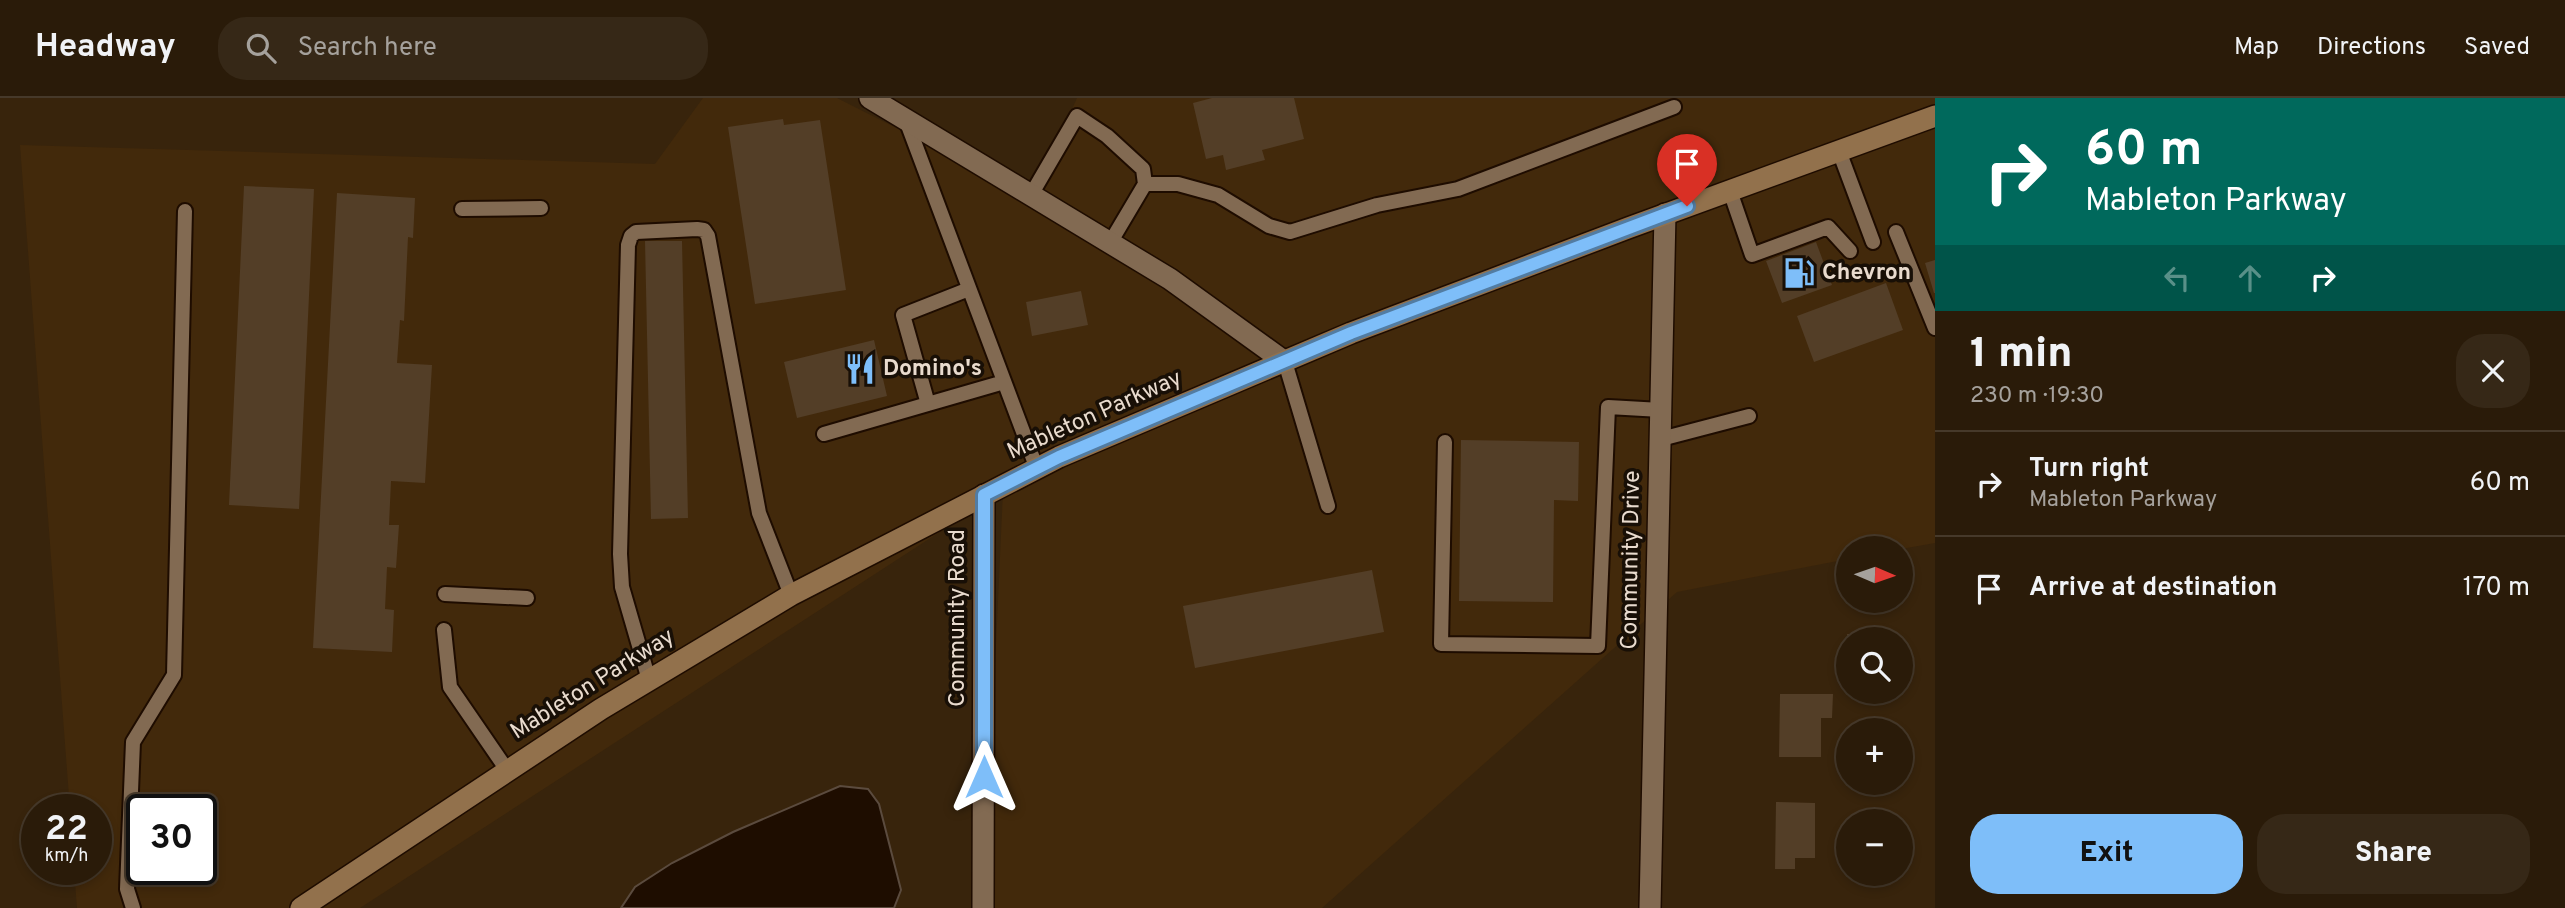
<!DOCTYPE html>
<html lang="en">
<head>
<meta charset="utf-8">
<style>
	:root { --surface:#2a1b09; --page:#362817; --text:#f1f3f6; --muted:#a5a19c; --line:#46392a; --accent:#7ebef9 }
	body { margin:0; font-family:Overpass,sans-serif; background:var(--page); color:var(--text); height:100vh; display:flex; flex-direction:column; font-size:26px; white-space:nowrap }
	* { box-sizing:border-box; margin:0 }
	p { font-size:23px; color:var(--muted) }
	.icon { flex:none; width:38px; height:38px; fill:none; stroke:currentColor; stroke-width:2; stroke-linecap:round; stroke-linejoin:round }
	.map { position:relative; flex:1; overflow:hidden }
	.side { display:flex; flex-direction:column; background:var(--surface); width:630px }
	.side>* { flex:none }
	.hud { background:#00695c; color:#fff; overflow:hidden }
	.needle { width:46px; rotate:92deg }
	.buttons { position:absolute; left:1836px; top:438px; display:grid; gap:14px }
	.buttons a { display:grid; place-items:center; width:77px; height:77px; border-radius:50%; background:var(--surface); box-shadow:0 4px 10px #0003,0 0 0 2px var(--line); font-size:35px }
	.speed { position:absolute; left:21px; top:696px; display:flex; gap:14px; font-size:35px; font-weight:700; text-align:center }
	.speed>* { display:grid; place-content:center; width:91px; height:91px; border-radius:50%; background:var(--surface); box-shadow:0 4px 10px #0003,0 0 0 2px var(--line); line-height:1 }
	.speed small { font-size:18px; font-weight:400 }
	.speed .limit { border:4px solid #111; border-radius:10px; background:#fff; color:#111 }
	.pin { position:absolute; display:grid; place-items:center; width:60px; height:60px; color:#fff; margin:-72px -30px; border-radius:50% 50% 50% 0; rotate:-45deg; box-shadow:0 0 7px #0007 }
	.pin .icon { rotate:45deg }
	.me { position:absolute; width:77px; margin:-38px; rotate:0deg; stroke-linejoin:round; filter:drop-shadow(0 0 5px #0008) }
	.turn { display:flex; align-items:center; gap:24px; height:147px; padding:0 35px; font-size:32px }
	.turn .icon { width:91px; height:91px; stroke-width:2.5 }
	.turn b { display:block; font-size:49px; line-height:60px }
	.lanes { display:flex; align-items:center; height:66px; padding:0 35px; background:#0003; justify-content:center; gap:35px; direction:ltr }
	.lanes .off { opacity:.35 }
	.round { display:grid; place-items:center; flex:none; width:74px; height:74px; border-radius:28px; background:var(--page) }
	.summary { display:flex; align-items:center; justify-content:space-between; height:119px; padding:0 35px }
	h1 { font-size:42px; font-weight:800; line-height:52px }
	.action { display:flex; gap:14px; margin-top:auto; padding:14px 35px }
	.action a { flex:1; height:80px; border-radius:28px; background:var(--accent); color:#111; font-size:28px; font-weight:800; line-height:80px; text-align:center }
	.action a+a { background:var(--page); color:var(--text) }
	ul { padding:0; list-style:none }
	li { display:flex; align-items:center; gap:21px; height:105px; padding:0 35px; border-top:2px solid var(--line) }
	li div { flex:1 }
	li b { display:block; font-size:26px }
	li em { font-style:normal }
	header { display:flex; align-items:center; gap:42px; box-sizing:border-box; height:98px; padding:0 35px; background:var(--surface); border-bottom:2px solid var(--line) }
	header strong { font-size:33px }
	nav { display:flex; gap:38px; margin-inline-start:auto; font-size:24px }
	.search { width:490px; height:63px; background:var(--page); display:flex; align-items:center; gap:18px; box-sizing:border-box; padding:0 24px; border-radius:28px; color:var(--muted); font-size:26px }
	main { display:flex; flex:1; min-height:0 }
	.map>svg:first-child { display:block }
</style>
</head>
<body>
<header>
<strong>Headway</strong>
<div class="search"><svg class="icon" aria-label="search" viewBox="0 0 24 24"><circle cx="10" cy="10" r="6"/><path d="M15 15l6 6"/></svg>Search here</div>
<nav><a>Map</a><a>Directions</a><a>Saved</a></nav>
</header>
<main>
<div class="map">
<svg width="1935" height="810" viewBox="0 0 1935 810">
	<rect width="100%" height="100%" fill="#38240c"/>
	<path fill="#42290b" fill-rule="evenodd" d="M703,0H837L1033,99L1077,0H1935V445L1901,451L1848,450V461L1677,494L1322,810H984L1003,393L360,810H77L74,772H96V712H70L20,47L655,66ZM142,712H201V772H142Z"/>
	<path fill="#1e0d00" stroke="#5b4b3e" stroke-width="2" d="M840,688L868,691L879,706L901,792L894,810H621L635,789L672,765L733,734Z"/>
	<path fill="#533e27" d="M1212,0H1294L1304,41L1262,52L1265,62L1226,72L1223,57L1206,61L1193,5Z
		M783,21L784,27L820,22L846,192L755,206L728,29Z
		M244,88L314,91L299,411L229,407Z
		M337,95L415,100L413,140L408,139L404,223L400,222L397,265L432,267L425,385L391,383L389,427H399L396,470L387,469L385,511L394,512L392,554L313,550Z
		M645,143H682L688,420L651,421Z
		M1816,144L1832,187L1782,205L1766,163Z
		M1935,162V195H1934L1925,165Z
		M1886,185L1903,232L1814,264L1797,218Z
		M1081,193L1088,227L1032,238L1026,204Z
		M874,242L887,298L797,320L784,264Z
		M1461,342L1579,344L1578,403L1554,402L1553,504L1459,503Z
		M1372,472L1384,534L1195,570L1183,508Z
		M1847,536H1878V541H1848Z
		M1780,596H1833L1832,620H1821V659H1779Z
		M1776,704L1815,705V760H1795V771H1775Z"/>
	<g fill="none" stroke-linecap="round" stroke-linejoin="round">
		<defs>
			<path id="service" d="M906,22L1037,371
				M1839,53L1873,144
				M1145,86H1178L1218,97L1269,128L1290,134L1377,107L1458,91L1674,9
				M1730,93L1752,157L1828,129L1850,153
				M1031,97L1077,18L1107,38L1143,71L1145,86L1110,145
				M462,111L541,110
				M1896,134L1935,230
				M1285,264L1328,408
				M928,306L903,217L969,191
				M824,336L1004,284
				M1661,341L1749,318
				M1445,344L1441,546L1598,548L1608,309L1661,312
				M445,496L527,500
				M444,532L450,589L507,672
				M649,582L622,489L620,456L628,147L631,138L636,134L697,131L704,132L708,138L759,415L791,497
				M133,810L127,791L133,644L174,577L185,113"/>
			<path id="minor" d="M983,810L984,397
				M1650,810L1665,116"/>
			<path id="tertiary" d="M870,0L1170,181L1285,264"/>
			<path id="secondary" d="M301,810L601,611L791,497L1059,359L1351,235L1628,130L1935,18"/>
		</defs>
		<use href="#service" stroke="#1e0c00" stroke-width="18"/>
		<use href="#minor" stroke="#1e0c00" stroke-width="24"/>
		<use href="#tertiary" stroke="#1e0c00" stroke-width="24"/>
		<use href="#secondary" stroke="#1e0c00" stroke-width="24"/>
		<use href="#service" stroke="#826a52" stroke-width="14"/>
		<use href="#minor" stroke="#826a52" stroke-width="21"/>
		<use href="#tertiary" stroke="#826a52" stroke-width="21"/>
		<use href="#secondary" stroke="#92714c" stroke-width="21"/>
	</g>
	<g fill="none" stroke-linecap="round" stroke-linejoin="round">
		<defs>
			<path id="route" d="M984,679V397L1059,359L1351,235L1687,108"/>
		</defs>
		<use href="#route" stroke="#527ca2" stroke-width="18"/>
		<use href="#route" stroke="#7ebef9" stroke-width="12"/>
	</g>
	<defs>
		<symbol id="fuel-bare" viewBox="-9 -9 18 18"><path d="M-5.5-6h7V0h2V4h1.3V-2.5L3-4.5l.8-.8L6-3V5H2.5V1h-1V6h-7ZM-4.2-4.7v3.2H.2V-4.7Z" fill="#7ebef9" stroke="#180f06" stroke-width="2.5" paint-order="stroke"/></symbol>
		<symbol id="restaurant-bare" viewBox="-9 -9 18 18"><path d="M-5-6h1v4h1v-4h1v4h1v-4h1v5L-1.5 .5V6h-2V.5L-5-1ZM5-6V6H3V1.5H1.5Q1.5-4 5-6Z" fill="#7ebef9" stroke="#180f06" stroke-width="2.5" paint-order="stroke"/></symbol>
	</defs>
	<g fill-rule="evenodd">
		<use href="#fuel-bare" x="1777" y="153" width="44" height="44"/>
		<use href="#restaurant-bare" x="838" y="249" width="44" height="44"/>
	</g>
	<g text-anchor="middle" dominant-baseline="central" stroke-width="7" stroke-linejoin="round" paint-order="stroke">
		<g font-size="23" font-weight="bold" fill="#e9dbce" stroke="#180f06" text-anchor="start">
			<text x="1822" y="175">Chevron</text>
			<text x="883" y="271">Domino's</text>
		</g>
		<g font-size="23" fill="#e9dbce" stroke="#180f06">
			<text transform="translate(1095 318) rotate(-24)">Mableton Parkway</text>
			<text transform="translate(1632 462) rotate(-89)">Community Drive</text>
			<text transform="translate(958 520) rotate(-90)">Community Road</text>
			<text transform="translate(593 587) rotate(-32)">Mableton Parkway</text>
		</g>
	</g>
</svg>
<div class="buttons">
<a><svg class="needle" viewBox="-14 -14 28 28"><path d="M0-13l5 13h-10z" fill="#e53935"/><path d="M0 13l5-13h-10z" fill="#a5a19c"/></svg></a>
<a><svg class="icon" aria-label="search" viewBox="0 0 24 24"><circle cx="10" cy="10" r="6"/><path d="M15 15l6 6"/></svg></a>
<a>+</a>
<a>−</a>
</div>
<div class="speed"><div>22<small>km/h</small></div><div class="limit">30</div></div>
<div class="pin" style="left:1687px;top:108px;background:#d93025"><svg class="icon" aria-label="arrive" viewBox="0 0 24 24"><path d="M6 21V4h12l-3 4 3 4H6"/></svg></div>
<svg class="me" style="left:984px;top:679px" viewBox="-20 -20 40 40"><path d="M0-17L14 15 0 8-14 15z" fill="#7ebef9" stroke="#fff" stroke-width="4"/></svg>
</div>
<section class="side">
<div class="hud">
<div class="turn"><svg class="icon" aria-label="right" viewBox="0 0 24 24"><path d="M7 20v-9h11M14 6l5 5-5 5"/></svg><div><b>60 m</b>Mableton Parkway</div></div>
<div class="lanes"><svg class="icon off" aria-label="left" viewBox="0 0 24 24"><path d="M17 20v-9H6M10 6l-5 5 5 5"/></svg><svg class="icon off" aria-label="ahead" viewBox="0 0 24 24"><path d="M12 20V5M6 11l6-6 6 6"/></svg><svg class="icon" aria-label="right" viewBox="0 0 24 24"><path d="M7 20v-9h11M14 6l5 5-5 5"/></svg></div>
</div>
<div class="summary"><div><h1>1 min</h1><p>230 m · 19:30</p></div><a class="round"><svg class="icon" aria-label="close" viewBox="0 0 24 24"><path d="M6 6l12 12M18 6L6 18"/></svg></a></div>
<ul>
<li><svg class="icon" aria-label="right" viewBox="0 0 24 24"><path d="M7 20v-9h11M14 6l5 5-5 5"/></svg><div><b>Turn right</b><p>Mableton Parkway</p></div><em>60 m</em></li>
<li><svg class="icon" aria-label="arrive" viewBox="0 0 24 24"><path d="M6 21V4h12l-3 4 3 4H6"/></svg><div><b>Arrive at destination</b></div><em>170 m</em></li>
</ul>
<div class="action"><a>Exit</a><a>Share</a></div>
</section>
</main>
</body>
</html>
